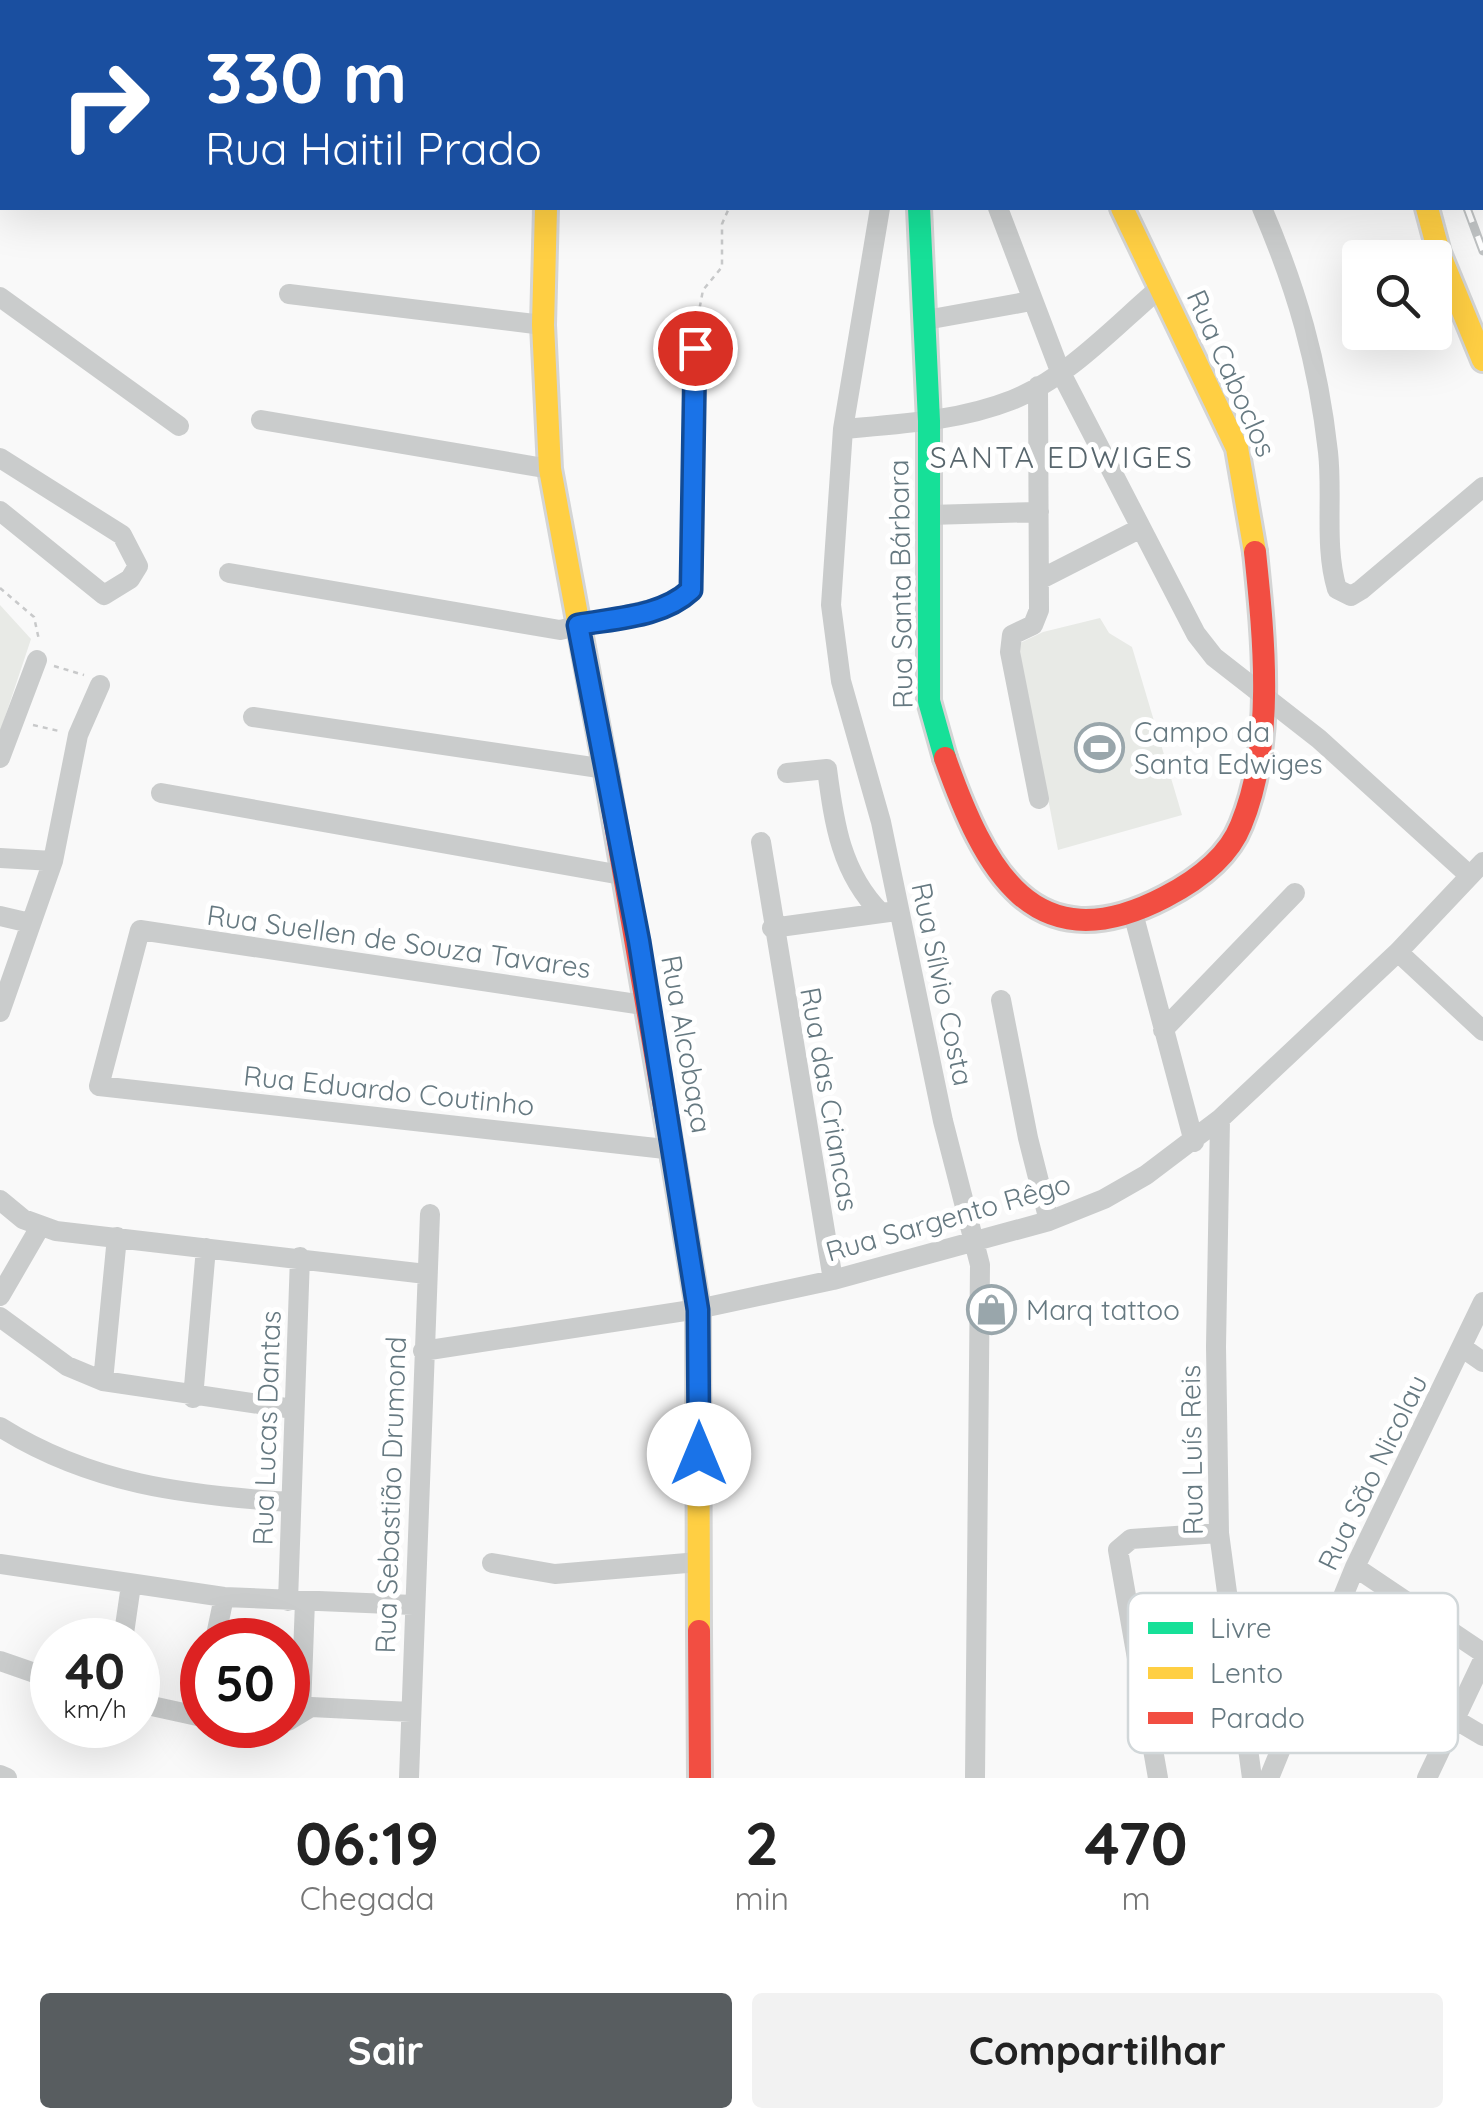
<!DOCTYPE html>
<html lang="pt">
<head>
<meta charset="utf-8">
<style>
	:root { --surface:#fff; --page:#f2f2f2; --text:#222; --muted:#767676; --accent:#585d60 }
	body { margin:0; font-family:Quicksand,sans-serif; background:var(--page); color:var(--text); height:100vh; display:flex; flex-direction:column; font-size:38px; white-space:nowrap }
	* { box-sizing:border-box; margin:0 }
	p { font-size:32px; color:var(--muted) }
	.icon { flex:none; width:55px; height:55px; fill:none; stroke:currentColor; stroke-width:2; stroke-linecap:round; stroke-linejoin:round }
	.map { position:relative; height:1778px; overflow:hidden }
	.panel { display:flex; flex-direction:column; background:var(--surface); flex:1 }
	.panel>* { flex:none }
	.top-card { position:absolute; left:0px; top:0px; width:1485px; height:210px; box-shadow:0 10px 40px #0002; background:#1a4fa0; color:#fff; overflow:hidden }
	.controls { position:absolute; left:1342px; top:240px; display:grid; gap:20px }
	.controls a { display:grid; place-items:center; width:110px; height:110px; border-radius:10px; background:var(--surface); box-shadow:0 10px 40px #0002; font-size:50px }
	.speed { position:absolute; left:30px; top:1618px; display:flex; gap:20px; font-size:50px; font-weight:700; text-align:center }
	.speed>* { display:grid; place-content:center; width:130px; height:130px; border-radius:50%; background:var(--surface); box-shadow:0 10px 40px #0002; line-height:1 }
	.speed small { font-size:25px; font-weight:400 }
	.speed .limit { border:15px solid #d22; background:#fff; color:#111 }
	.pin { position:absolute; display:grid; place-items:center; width:85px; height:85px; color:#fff; margin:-42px; border:5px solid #fff; border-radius:50%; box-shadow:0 2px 10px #0007 }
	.me { position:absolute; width:110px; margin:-55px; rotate:0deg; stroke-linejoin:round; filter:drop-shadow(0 0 8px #0008) }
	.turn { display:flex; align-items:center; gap:35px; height:210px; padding:0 40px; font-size:45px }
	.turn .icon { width:130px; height:130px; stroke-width:2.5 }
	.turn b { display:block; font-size:70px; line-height:85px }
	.eta { display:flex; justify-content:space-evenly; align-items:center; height:170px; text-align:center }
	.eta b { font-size:60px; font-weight:700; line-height:70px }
	.cta { display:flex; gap:20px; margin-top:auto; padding:20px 40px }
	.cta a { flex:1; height:115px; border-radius:10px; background:var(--accent); color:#fff; font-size:40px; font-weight:700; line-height:115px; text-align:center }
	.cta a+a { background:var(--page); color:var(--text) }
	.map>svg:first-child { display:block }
</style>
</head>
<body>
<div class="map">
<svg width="1483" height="1778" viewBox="0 0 1483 1778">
	<rect width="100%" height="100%" fill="#f9f9f9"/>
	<path fill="#e8eae6" d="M0,605L31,639L0,732Z
		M1100,618L1109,633L1132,647L1182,815L1058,850L1018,644L1043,632Z"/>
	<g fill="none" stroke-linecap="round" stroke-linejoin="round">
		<defs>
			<path id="fast" d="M919,208L929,421V701L945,758"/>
			<path id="slow" d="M546,208L543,325L550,469L606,772
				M1122,208L1237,448L1255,552
				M1427,208L1439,253L1483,360
				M673,1158L698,1309L699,1631"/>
			<path id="jam" d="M548,0V2
				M1381,0L1382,2
				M945,758C984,868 1033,966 1165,897C1196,881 1228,858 1241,825C1275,743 1264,639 1255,552
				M606,772L673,1158
				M699,1631L700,1778"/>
		</defs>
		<use href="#fast" stroke="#d4d5d5" stroke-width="28"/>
		<use href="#slow" stroke="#d4d5d5" stroke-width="28"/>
		<use href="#jam" stroke="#d4d5d5" stroke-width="28"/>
		<path stroke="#c8c9ca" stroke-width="2.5" stroke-dasharray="5 5" stroke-linecap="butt" d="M696,327L703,290L722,267V224L729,208
			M0,588L34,617L39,640
			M54,666L84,675
			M33,725L59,731"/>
		<path stroke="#cacccc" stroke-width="20" d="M117,0L121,2
			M911,0V2
			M1175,0L1176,2
			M1263,0L1264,2
			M35,2L36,0
			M304,2L305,0
			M735,2V0
			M1084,2L1086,0
			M0,88L2,82
			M880,208L843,429L831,605L841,681L881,822L943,1121L980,1265L975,1778
			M998,208L1060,371L1196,634L1214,657L1319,739L1469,875
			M1262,208C1297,290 1318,362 1328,452C1333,496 1324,547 1337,589L1351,596L1361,590L1483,487
			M289,294L543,325
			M0,297L179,426
			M926,320L1031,301
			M1038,386L1039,610L1033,625L1012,635L1010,652L1039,799
			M261,420L550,469
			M843,429C900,424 959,421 1012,400C1068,378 1116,325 1161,287
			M0,458L122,535L138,566L130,579L104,595L0,511
			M929,515L1039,512
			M229,573L560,630L677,603L691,590L694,567L695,348
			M1039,580L1141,528
			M253,717L606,769
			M0,758L37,660
			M787,773L827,769C834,823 841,873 881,913
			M161,793L627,876
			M761,842L833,1280
			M0,858L53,861
			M1133,913L1194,1142
			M0,916L30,923
			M772,928L889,912
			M1398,952L1483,1031
			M1001,1000L1028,1138L1049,1221
			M650,1006L140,930L99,1086L674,1150
			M0,1012L53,861L78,735L100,685
			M1163,1030L1295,893
			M1220,1119L1216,1347L1219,1533L1252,1778
			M0,1200L23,1219L56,1231L426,1274
			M0,1296L40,1227
			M0,1317L67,1366L103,1381L293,1409
			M1463,1348L1483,1362
			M423,1351L698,1309L833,1280L1049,1221L1104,1199L1146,1175L1220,1119L1398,952L1483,862
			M103,1381L117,1237
			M193,1398L206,1248
			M0,1427C91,1484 184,1495 290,1502
			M492,1563L555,1574L699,1562
			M0,1564L224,1597L413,1605
			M1355,1567L1483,1653
			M288,1601L300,1257
			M123,1640L131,1585
			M215,1640L224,1597
			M0,1661L52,1679
			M138,1703L202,1717
			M301,1709L305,1601
			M197,1716L202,1693
			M1456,1720L1483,1736
			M288,1721L311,1707L411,1712
			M239,1725H281
			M0,1775L7,1778
			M409,1778L430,1214
			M1158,1778L1118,1550L1131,1539L1219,1533
			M1269,1778L1355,1567L1483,1302
			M1427,1778L1483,1660"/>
		<use href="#fast" stroke="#16e098" stroke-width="22"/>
		<use href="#slow" stroke="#ffcf43" stroke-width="22"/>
		<use href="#jam" stroke="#f24e42" stroke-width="22"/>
		<defs>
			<path id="rail" d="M1410,0L1411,2
				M1467,208L1483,251"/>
		</defs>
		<use href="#rail" stroke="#bfc2c3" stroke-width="9"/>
		<use href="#rail" stroke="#fff" stroke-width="5" stroke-dasharray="15" stroke-linecap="butt"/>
	</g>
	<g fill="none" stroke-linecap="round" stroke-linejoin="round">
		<defs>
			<path id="route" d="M695,348L691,590C662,617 616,618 578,625L639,941L698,1310L699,1454"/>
		</defs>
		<use href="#route" stroke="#114b97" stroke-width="25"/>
		<use href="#route" stroke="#1a73e8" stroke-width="18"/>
	</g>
	<defs>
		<symbol id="stadium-ring" viewBox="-11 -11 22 22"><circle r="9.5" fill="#fff" stroke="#99a6ab" stroke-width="1.5"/><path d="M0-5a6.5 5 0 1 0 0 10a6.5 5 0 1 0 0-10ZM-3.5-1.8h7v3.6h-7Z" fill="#99a6ab"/></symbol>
		<symbol id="shop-ring" viewBox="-11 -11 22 22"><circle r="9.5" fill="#fff" stroke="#99a6ab" stroke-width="1.5"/><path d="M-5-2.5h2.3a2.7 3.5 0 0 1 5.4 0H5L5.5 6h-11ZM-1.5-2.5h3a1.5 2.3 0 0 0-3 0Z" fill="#99a6ab"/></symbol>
	</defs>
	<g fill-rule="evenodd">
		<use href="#stadium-ring" x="1072" y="720" width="55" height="55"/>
		<use href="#shop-ring" x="964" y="1282" width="55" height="55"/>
	</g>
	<g text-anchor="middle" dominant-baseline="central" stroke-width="10" stroke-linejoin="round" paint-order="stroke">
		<g font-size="28" fill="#667981" stroke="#fff">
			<text transform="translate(1232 373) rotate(66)">Rua Caboclos</text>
			<text transform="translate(900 584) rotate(-91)">Rua Santa Bárbara</text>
			<text transform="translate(399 941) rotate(8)">Rua Suellen de Souza Tavares</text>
			<text transform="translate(943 984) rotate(78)">Rua Sílvio Costa</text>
			<text transform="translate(687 1044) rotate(80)">Rua Alcobaça</text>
			<text transform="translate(389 1090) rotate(6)">Rua Eduardo Coutinho</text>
			<text transform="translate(830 1099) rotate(80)">Rua das Criancas</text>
			<text transform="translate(948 1217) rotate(-16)">Rua Sargento Rêgo</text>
			<text transform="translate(266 1428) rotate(-88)">Rua Lucas Dantas</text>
			<text transform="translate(1191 1450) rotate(-91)">Rua Luís Reis</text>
			<text transform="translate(1372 1472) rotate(-64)">Rua São Nicolau</text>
			<text transform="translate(390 1495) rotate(-88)">Rua Sebastião Drumond</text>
		</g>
		<g font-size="28" fill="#667981" stroke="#fff" text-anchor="start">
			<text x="1134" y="731">Campo da<tspan x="1134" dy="32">Santa Edwiges</tspan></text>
			<text x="1026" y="1309">Marq tattoo</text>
		</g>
		<g font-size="30" letter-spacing="2.5" fill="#58666d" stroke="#fff">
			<text x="1062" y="457">SANTA EDWIGES</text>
		</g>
	</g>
	<rect x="1128" y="1593" width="330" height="160" rx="15" fill="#fff" stroke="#d1d7d9" stroke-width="2.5"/>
	<rect x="1148" y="1622" width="45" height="12" fill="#16e098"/>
	<rect x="1148" y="1667" width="45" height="12" fill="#ffcf43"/>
	<rect x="1148" y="1712" width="45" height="12" fill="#f24e42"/>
	<g font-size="28" fill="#667981">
		<text x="1210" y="1638">Livre</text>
		<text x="1210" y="1683">Lento</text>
		<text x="1210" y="1728">Parado</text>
	</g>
</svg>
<div class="controls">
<a><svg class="icon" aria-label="search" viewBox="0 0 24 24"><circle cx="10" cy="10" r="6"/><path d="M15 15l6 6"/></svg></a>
</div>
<div class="speed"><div>40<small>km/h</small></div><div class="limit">50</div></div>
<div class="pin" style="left:695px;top:348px;background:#d93025"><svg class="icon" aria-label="arrive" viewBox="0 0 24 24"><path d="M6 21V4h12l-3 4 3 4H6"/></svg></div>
<svg class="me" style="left:699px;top:1454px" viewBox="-20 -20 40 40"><circle r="19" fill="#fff"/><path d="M0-13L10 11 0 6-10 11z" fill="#1a73e8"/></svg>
<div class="top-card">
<div class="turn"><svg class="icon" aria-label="right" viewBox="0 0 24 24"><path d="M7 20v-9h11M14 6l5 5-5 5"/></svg><div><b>330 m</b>Rua Haitil Prado</div></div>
</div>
</div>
<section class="panel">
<div class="eta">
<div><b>06:19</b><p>Chegada</p></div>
<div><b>2</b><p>min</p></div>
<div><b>470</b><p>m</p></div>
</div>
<div class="cta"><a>Sair</a><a>Compartilhar</a></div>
</section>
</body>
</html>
